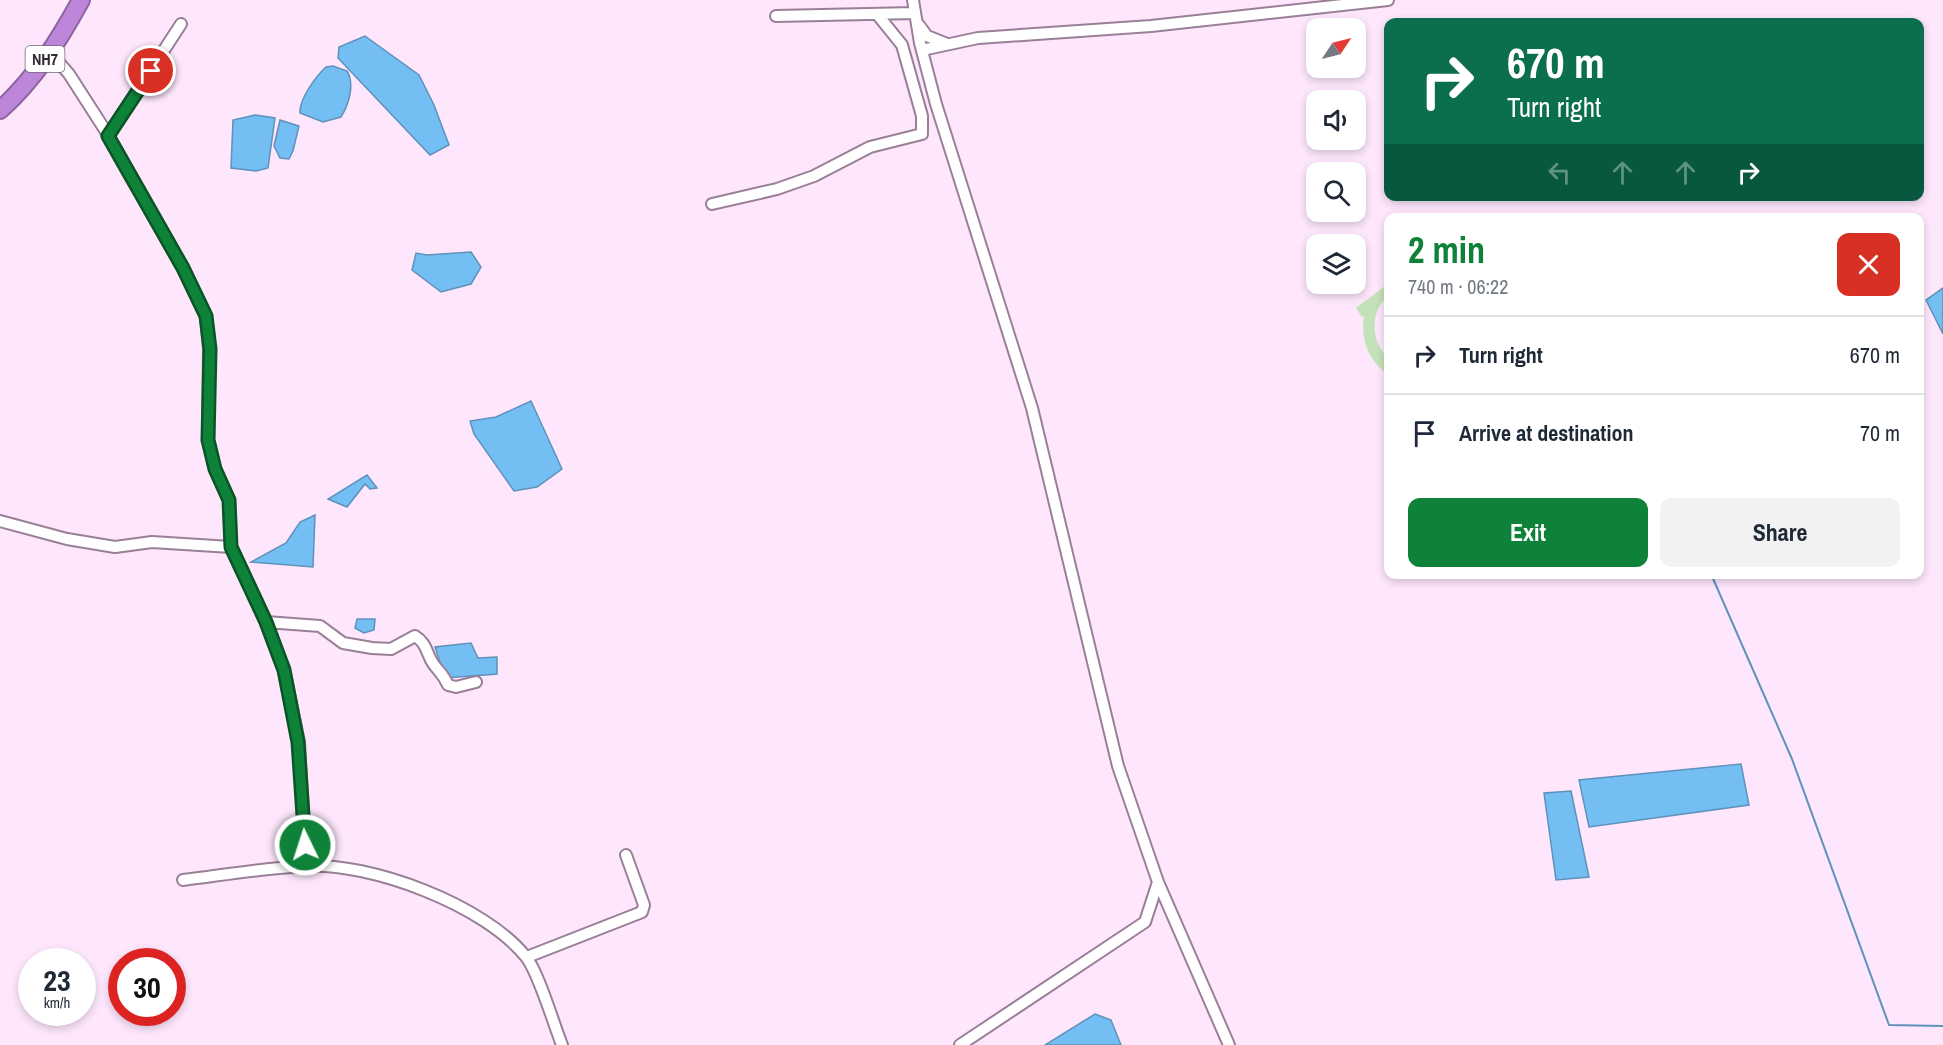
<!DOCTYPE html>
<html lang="en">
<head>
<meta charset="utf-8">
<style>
	:root { --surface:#fff; --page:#f2f2f3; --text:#1f2937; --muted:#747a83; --line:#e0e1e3; --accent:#0f8239 }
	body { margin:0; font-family:"Archivo Narrow",sans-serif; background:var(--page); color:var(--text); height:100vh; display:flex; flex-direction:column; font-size:22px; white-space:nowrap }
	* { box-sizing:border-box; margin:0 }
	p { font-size:20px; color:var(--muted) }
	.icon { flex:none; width:33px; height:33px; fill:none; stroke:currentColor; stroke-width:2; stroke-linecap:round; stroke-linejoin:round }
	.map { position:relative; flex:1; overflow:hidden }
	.sheet { position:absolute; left:1384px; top:213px; width:540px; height:366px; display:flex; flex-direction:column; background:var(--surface); border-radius:12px; box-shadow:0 3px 9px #0003 }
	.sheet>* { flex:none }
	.banner { position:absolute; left:1384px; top:18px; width:540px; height:183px; border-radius:12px; box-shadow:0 3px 9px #0003; background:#0b6e4f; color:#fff; overflow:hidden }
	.needle { width:39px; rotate:55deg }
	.buttons { position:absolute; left:1306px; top:18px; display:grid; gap:12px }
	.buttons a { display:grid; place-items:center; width:60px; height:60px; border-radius:12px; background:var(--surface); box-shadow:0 3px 9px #0003; font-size:30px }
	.speed { position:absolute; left:18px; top:948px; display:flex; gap:12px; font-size:30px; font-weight:700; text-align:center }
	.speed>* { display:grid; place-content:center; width:78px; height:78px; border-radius:50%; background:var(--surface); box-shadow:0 3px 9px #0003; line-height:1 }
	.speed small { font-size:15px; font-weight:400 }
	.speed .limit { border:9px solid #d22; background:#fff; color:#111 }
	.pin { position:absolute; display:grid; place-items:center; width:51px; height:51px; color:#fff; margin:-26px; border:3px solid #fff; border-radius:50%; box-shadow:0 2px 6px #0007 }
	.me { position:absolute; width:66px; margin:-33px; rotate:356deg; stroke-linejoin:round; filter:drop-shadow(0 0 4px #0008) }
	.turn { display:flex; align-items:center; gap:21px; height:126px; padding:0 24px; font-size:27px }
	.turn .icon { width:78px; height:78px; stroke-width:2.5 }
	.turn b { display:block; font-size:42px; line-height:51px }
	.lanes { display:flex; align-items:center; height:57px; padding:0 24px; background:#0003; justify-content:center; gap:30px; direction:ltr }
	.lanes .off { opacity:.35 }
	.round { display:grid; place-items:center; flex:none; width:63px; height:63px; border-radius:12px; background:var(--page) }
	.headline { display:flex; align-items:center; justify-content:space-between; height:102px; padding:0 24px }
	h1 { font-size:36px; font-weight:700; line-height:45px; color:var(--accent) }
	.cta { display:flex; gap:12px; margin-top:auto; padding:12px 24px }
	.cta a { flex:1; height:69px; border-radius:12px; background:var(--accent); color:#fff; font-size:24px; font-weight:700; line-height:69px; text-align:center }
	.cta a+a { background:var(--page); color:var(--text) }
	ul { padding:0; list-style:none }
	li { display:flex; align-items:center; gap:18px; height:78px; padding:0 24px; border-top:2px solid var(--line) }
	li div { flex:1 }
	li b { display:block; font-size:22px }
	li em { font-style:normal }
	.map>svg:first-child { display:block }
</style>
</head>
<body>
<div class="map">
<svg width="1943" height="1045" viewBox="0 0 1943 1045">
	<rect width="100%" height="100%" fill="#fee7fd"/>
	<path fill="#c4e2b9" d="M1389,283C1389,303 1383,296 1377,312C1371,330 1377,347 1389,360V375C1369,362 1360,339 1364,316L1362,317L1356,308Z"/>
	<path fill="#73bef2" stroke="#6091b9" stroke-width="1.5" d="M365,36L419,75L434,105L449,145L430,155L338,58L339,47Z
		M333,66L347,71C355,84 349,104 341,117L323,122L300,113C299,100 315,77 326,67Z
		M255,115L275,118L268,168L256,171L231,168L233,120Z
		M280,120L299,126L293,151L289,159L280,158L274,146Z
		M471,252L481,267L471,284L441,292L412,270L416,253L427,255Z
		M1943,288V334L1926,300Z
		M531,401L562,469L537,487L514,491L474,434L470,421L496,417Z
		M367,475L377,488L370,489L365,484L347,507L328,499Z
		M315,515L313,567L251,562L286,543L300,522Z
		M357,619H375L374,630L364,633L355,628Z
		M471,643L478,658L497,657V674L445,678L435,647Z
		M1741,764L1749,805L1589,827L1579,780Z
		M1571,791L1589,877L1556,880L1544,793Z
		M1095,1014L1111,1020L1121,1045H1045Z"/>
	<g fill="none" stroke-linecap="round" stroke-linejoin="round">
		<path stroke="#6091b9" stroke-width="2" d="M1711,574L1792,759L1889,1025L1943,1026"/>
		<defs>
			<path id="minor" d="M913,0L920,43L936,104L1032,408L1118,766L1158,882L1229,1045
				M776,16L915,13
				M919,25L927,36L947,44
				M922,50L978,38L1151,26L1388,0
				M50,52L69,74L105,130L183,268L206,316L209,349L208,440L215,469L229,500L231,547L266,622L284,670L299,742L306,866
				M108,136L181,24
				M712,204L777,189L814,176L870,147L922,134V116L902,45L877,14
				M0,521L67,539L115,547L152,542L231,547
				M266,622L320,626L343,643L372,648L391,649L415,636C425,642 426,650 431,660C436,670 442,671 448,685L456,687L476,682
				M183,880C223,875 264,868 305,866C370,862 485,905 526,957C538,971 554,1025 562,1045
				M527,957L642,912L644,905L626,855
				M960,1045L1145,922L1158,882"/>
			<path id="highway" d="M0,110C35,79 59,40 81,0"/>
		</defs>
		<use href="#minor" stroke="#997f98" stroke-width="14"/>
		<use href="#highway" stroke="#8d65a0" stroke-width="20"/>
		<use href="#minor" stroke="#fff" stroke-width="10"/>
		<use href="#highway" stroke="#bd86da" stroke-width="16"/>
	</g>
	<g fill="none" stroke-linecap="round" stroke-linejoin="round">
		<defs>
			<path id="route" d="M151,71L108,136L183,268L206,316L210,349L208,440L215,469L229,500L231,547L266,622L284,670L298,742L305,845"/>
		</defs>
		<use href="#route" stroke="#0a5425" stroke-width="15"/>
		<use href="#route" stroke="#0f8239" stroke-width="10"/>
	</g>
	<g text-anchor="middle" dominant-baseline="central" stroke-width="5" stroke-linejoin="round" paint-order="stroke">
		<rect fill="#fff" stroke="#716970" stroke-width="1.5" x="25.5" y="46" width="39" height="26" rx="4.5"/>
		<g font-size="16" font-weight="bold" fill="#342933">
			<text x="45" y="59">NH7</text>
		</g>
	</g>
</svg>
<div class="buttons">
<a><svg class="needle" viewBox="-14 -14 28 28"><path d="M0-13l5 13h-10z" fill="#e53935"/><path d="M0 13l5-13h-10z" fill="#747a83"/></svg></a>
<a><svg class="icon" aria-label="sound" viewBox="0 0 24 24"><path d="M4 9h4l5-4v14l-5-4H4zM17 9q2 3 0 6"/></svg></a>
<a><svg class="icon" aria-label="search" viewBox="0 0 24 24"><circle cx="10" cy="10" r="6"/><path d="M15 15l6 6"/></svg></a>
<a><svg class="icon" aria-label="layers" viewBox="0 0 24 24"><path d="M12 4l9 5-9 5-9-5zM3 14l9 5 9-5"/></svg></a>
</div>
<div class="speed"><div>23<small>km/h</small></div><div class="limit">30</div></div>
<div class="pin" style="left:151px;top:71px;background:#d93025"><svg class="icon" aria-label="arrive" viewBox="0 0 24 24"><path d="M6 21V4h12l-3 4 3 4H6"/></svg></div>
<svg class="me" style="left:305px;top:845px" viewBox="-20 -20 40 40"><circle r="17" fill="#0f8239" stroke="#fff" stroke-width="3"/><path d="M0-11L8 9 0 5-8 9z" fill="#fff"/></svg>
<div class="banner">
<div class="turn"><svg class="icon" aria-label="right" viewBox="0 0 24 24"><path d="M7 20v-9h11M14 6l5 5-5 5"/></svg><div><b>670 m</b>Turn right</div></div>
<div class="lanes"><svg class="icon off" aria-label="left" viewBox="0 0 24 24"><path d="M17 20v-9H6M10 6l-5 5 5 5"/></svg><svg class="icon off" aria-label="ahead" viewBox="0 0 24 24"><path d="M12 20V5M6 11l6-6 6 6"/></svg><svg class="icon off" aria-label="ahead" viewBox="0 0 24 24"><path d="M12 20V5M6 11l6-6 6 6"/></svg><svg class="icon" aria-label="right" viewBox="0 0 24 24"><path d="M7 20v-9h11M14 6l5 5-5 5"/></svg></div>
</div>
<section class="sheet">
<div class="headline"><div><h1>2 min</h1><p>740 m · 06:22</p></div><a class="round" style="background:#d93025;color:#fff"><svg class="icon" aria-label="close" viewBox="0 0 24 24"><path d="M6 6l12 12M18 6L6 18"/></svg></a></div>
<ul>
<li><svg class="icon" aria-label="right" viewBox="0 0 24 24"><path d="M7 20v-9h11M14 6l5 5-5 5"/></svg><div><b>Turn right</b></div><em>670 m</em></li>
<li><svg class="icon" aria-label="arrive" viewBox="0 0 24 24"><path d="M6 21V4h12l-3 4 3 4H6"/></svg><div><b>Arrive at destination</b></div><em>70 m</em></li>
</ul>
<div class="cta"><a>Exit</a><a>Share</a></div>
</section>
</div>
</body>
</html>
